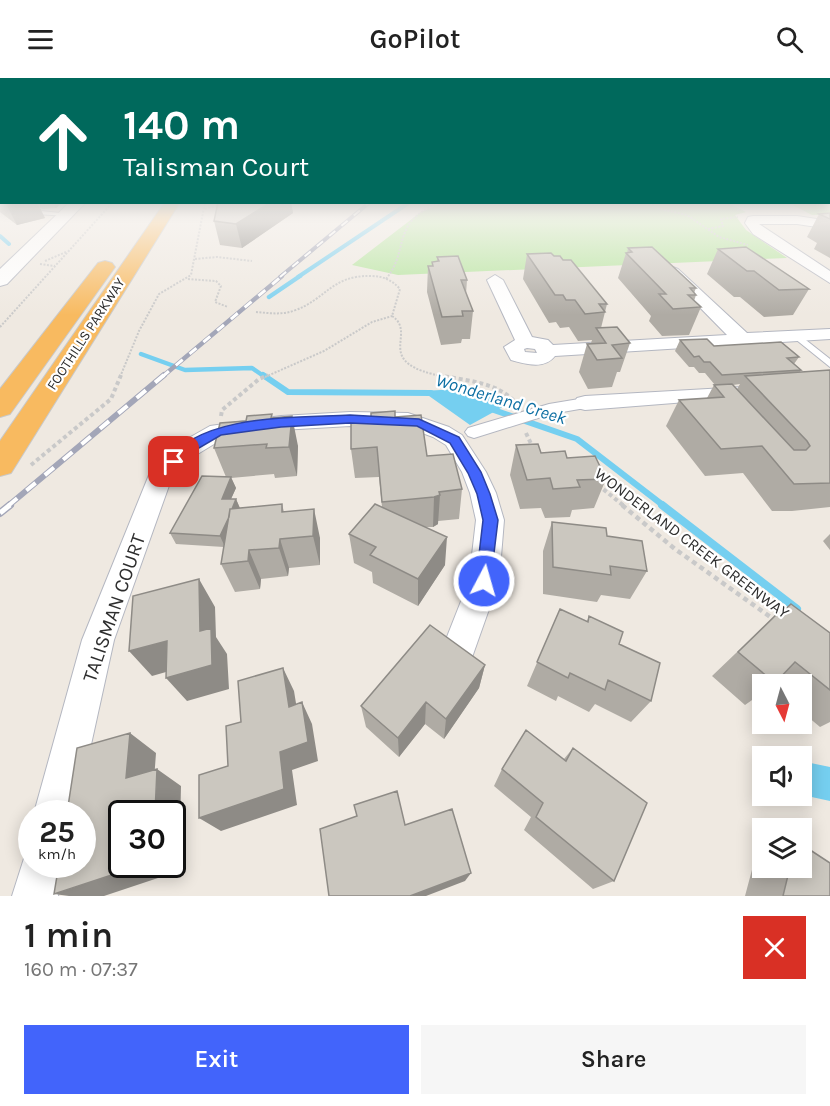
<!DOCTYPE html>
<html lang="en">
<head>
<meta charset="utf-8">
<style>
	:root { --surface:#fff; --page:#f6f6f6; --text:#222; --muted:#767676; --accent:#4264fb }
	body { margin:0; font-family:Karla,sans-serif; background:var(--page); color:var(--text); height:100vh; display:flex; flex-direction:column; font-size:22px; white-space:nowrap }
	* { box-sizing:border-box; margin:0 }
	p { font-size:20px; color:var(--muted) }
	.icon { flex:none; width:33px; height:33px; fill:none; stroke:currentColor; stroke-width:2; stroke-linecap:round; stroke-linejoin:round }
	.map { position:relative; height:818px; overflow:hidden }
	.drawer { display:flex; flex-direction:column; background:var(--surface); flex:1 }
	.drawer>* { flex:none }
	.hud { position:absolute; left:0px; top:0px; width:831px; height:126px; box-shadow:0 3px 15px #0003; background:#00695c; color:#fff; overflow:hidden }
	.needle { width:39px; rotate:174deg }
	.tools { position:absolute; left:752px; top:596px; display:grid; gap:12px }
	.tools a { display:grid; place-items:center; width:60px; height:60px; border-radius:0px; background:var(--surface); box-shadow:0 3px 15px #0003; font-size:30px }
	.speed { position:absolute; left:18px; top:722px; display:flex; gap:12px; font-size:30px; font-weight:700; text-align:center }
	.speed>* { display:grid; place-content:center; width:78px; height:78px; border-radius:50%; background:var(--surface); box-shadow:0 3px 15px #0003; line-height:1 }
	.speed small { font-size:15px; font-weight:400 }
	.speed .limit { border:3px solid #111; border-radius:9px; background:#fff; color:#111 }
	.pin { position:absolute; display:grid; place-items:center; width:51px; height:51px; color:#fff; margin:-26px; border-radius:12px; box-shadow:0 3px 9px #0006 }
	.me { position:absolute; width:66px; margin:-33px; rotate:6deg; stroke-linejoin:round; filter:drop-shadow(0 0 4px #0008) }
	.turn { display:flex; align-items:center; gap:21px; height:126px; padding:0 24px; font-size:27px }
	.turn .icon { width:78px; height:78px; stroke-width:2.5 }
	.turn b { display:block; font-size:42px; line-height:51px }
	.round { display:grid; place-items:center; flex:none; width:63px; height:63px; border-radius:0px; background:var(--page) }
	.headline { display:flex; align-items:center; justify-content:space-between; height:102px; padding:0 24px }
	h1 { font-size:36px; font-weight:600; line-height:45px }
	.cta { display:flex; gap:12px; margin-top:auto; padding:12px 24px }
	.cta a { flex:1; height:69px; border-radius:0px; background:var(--accent); color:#fff; font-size:24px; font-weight:600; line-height:69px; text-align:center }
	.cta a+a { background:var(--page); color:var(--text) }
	header { display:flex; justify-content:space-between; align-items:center; height:78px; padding:0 24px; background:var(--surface); font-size:27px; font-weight:600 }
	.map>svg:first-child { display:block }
</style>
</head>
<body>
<header><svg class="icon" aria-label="menu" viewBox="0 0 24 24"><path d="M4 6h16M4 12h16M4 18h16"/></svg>GoPilot<svg class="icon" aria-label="search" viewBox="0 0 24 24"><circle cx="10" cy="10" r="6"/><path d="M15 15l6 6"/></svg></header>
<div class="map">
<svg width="830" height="818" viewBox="0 0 830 818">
	<rect width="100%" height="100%" fill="#efe9e1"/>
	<path fill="#b6e59e" d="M830,123V137H812L789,125Z
		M444,124L728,125L746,134L735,137L746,152L787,180L398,197L352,187L421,134Z"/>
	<path fill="#75cff0" d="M459,311L490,314L510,325L470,347L422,313Z
		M801,683L830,689V723L807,718L801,697Z"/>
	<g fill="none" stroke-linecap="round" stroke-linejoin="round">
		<path stroke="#75cff0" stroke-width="4" d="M0,158L9,166
			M298,199L410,124"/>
		<path stroke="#75cff0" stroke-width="4.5" d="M269,219L300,198
			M141,276L185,292L252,290L265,299"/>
		<path stroke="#75cff0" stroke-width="6" d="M263,297L288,314L431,315
			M488,330L577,361L664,428"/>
		<path stroke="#75cff0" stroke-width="8" d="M662,427L797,531"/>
		<defs>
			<path id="service" d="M21,124H29L41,133L70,136L67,138L37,136Z
				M797,255L830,281V289L794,260L792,258Z"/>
			<path id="pedestrian" d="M585,320L593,325L591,329L551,336L474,360L468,358L465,354L468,350L549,326Z"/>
			<path id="minor" d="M753,138H797L830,143V151L797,146H759L830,193V205L753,156L745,145L748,139Z
				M673,189L678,191L747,255L830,251V261L555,278C544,292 526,286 511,282L504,269L515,262L487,202L495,197L503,202L532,259L548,262L553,267L727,257L668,197L665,194ZM527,270L535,271L537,275L525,274L524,271Z
				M743,309L750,311L754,315L750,319L585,332L577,330L574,325L577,320L585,318Z
				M350,334L408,335L449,349L462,357L486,394L496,415L504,442L499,503L470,585L458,590L446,585L441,574L469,503L476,442L470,415L462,394L446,367L433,359L406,349L350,348L281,352L224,360L196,377L171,402L114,562L76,735H34L82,562L151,392L180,365L210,348L281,338Z
				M32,769V786H64L58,818H12L27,771Z"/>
			<path id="tertiary" d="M70,124H86L7,206L0,208V191Z"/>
			<path id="trunk" d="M165,124H180L11,395L0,398V363Z
				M105,183L112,185L115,189L10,336L0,339V311L98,185Z"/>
		</defs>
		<use href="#service" stroke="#b4b7c1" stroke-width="2"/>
		<use href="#pedestrian" stroke="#b4b7c1" stroke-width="2"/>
		<use href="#minor" stroke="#b4b7c1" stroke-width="2"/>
		<use href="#tertiary" stroke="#b4b7c1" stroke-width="2"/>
		<use href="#trunk" stroke="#c9c9c9" stroke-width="2"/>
		<path stroke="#c9c9c9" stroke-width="2" stroke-dasharray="2 1.5" stroke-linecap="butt" d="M649,124L656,130L687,137L719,159L748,167
			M725,124L740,133
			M205,131L221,127
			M708,151L723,148L721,141L738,139
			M195,181L217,179L252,183
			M45,183L66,174
			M40,186L55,188
			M188,201L216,203L221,208L215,224L228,229
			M386,201C402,181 398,166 408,148C414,137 428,130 438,124
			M256,234C268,235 281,237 293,233C326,222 331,197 371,198C383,198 392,202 400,211L392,238C419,256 369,285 446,299
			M0,249L113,124
			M120,299L139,253L159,216L191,197L205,124
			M265,299L324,273L372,244L392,238"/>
		<path stroke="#c9c9c9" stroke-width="4" stroke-dasharray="4 3" stroke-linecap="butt" d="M438,297C466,303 496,303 516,325
			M221,338L222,332L259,301L268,297
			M526,355L533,370
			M31,387L111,321L121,297
			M598,407L624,428"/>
		<path stroke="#c9c9c9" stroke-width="4.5" stroke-dasharray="5 4" stroke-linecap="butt" d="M622,427L675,471L776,543"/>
		<use href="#service" fill="#fff" fill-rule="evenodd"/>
		<use href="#pedestrian" fill="#fff" fill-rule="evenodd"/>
		<use href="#minor" fill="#fff" fill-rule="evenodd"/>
		<use href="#tertiary" fill="#fff" fill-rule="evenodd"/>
		<use href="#trunk" fill="#f8ba60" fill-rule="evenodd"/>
		<defs>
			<path id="rail-far3" d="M280,199L370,124"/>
			<path id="rail-far2" d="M162,299L282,198"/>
			<path id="rail-far1" d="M8,428L164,297"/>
			<path id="rail" d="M0,435L10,427"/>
		</defs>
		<use href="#rail-far3" stroke="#a3a6b8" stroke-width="4"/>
		<use href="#rail-far2" stroke="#a3a6b8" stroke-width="4.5"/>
		<use href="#rail-far1" stroke="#a3a6b8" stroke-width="6"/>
		<use href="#rail" stroke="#a3a6b8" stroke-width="8"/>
		<use href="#rail-far3" stroke="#fff" stroke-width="2" stroke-dasharray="8" stroke-linecap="butt"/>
		<use href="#rail-far2" stroke="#fff" stroke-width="3" stroke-dasharray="9" stroke-linecap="butt"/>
		<use href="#rail-far1" stroke="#fff" stroke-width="4" stroke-dasharray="12" stroke-linecap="butt"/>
		<use href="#rail" stroke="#fff" stroke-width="5" stroke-dasharray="16" stroke-linecap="butt"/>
	</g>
	<path fill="#afaba4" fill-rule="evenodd" d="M0,123H2V124H63L56,130L42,131L39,129L45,140L17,147L0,134Z
		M218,124H291L293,135L242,170L220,167L214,143Z
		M830,135V180L814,171L817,165L807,159L819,136Z
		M628,170L696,210L694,215L696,217L694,223L701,229L689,257L662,258L649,243L651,238L618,200L626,175H627Z
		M718,171L809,211L793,237L764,239L740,219H734L707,196Z
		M527,176L563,182L607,226L601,250L630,265L620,294H617L612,309L588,311L579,294L587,266L591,265L592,262L578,263L569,249L560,250L556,244L549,245L523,201Z
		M437,179L467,202L466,216L473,233L470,261H462L461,265L441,267L427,214L428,188H432V184L437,183Z
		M680,262L714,268L799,279L794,286L801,292L800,294L830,292V429L792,433H772L743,395L705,398L666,348L679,322L707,320L714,307H715L705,295H699L694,289H689L675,273ZM740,306L737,311L733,307Z
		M371,339H395L427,378L462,411L459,441L438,443V446L433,449H426L445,487L418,528L373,505L372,494L354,485L349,456L382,429L379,399L355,400L351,371Z
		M273,340L298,368L297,398L275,400L274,396L231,400L236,410L231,421H236L240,430L282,426L284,434L320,460V487L289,490L288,498L261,501L260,511L235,514L221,486L224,469L176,466L170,455L226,399L214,370L246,343Z
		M516,367L541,375L567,380L606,401L594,430L572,432L570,439L545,440L541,430L520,431L510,397Z
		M552,444L607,458L647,493L630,521L601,517L597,524L543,516V473Z
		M830,456V472L823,463Z
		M560,531L587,543L589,538L619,566L651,623L631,644L595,626L589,634L558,618L556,623L527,608Z
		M778,535L830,555V644L820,649L801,633V606H762V615L745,627L712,598Z
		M485,587L479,610L444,661L425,646L399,679L366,649L361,628Z
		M573,670L614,803L593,811L524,752L531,739L494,708L502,691L564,681Z
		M762,772V789H801L830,818H745L757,773Z"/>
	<path fill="#8e8b86" d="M5,124H37L45,140L17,147Z
		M54,124H63L56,130Z
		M271,124H291L293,135L242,170L236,146Z
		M292,338L298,368L297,398L289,369Z
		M231,399L236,410L226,432L222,421Z
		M440,417L438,446L433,449L434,419Z
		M236,421L241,433L225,469L220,458Z
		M314,431L320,460V487L313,458Z
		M447,459L445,487L418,528V501Z
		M280,461L289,490L288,498L279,470Z
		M249,472L261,501L260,511L248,483Z
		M199,501L215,529L216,559L227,576L229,611L187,623L166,600Z
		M167,563L187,588L152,598L129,573Z
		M485,587L479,610L444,661L446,641Z
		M283,590L294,613L300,650L289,629Z
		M302,624L312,646L318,683L292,692L297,727L221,753L199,740L280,674Z
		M426,624L425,646L399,679L398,660Z
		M130,655L156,675L153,716L126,700Z
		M157,691L181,708L179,793L104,818H69L54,816L145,786H172V735H155Z
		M471,795L465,803L426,818H410Z"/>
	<path fill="#cbc7bf" stroke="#8e8b86" stroke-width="1.5" d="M218,124H271L236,146L214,143Z
		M830,135V141L819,136Z
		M652,169L696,210H690L696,217H688L701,229L673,231L659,216H666L626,175L632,174L628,170Z
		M746,169L809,211L779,212L754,193H747L718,171Z
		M551,175L554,178H560L563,182H571L607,226H599L605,234L585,236L575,222H566L563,217H555L527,176Z
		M458,178L467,202H461L473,233H462L463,238L442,239L428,188H433L432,184L439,183L437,179Z
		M617,249L630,265L612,267L622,280L597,282L587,266L606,265L596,250Z
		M707,261L714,268L781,264L799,279L787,280L801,292L722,297L710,284H704L699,278L694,279L680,262Z
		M830,292V405L794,406L762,368L721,371L679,322L724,319L714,307L732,306L794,372H806L810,368L807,363L745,298Z
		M395,333V339L421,337L427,378L453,376L462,411L439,414L440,417L434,419L382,424L377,369L351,371V340L371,339V335Z
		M272,336L271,340L292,338L289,369L266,370L267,366L214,370L220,345L246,343L247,338Z
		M538,366L541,375L565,373L567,380L595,378L606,401L577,402L580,409L553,411L550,400L527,402L516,367Z
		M202,398L231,399L222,421H236L232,431H230L229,439L220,458L170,455Z
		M282,426V434L314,431L313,458L280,461L279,470L249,472L248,483L221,486L230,431Z
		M375,426L447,459L418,501L370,477L376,469L349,456Z
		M552,444L606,450L607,458L642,463L647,493L610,488L611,497L553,489Z
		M199,501L200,553L211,550L212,587L166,600L167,563L129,573L133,518Z
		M791,526L830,555V612L795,584L775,605L738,574L778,535L780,536Z
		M560,531L588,544L589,538L623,554L619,566L660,585L651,623L608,602L605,612L570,595L568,600L537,584Z
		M430,547L485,587L446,641L426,624L398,660L361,628Z
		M283,590L289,629L302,624L308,664L280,674L284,711L199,740V697L228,688L226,648L241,644L238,603Z
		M526,652L566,683L573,670L647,725L614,803L536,739L543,725L502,691Z
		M130,655L126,700L157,691L155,735H122V786H145L54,816L59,786H82V735H67L77,670Z
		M397,713L405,747L452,731L471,795L410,818H329L320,751L357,738L354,727Z
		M801,766L830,785V818H783L790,789H801Z"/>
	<linearGradient id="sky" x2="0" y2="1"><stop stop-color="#7abfeb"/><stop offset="0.52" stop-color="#f8f5f2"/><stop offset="1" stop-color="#f8f5f2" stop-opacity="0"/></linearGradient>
	<rect width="830" height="237" fill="url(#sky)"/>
	<path fill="#4264fb" stroke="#2b41a3" stroke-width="1.5" d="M350,337L419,341L459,359L481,394L490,416L498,442L490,508L484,510L478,508L476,503L483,442L477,416L468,395L450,365L417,348L350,345L281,349L221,357L192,374L178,387L174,389L167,384C200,335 297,340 350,337Z"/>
	<g text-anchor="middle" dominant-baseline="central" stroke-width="4.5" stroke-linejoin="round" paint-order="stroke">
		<g font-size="14" fill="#2e2e2e" stroke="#fff">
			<text transform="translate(86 256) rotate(-57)">FOOTHILLS PARKWAY</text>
		</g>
		<g font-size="16" fill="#2e2e2e" stroke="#fff">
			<text transform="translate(692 465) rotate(37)">WONDERLAND CREEK GREENWAY</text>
		</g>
		<g font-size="18" font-style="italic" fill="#0d6fa3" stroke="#fff">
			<text transform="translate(501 321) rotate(17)">Wonderland Creek</text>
		</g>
		<g font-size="20" fill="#2e2e2e" stroke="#fff">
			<text transform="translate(114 530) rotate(-71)">TALISMAN COURT</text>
		</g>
	</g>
</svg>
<div class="tools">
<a><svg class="needle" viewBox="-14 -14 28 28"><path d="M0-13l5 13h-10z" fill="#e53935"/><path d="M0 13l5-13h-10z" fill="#767676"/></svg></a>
<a><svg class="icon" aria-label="sound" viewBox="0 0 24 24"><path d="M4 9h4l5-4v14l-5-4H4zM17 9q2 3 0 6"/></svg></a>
<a><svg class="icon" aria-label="layers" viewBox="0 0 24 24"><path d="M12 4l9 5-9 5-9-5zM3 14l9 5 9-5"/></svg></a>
</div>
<div class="speed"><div>25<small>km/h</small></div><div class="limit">30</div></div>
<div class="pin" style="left:174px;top:384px;background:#d93025"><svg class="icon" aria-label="arrive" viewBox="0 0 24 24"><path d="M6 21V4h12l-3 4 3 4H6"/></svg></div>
<svg class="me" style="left:484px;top:503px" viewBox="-20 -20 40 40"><circle r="17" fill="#4264fb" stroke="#fff" stroke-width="3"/><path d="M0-11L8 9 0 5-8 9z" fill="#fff"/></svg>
<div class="hud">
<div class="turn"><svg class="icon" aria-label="ahead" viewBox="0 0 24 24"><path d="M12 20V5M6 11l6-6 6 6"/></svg><div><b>140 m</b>Talisman Court</div></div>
</div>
</div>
<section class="drawer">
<div class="headline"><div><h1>1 min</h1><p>160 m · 07:37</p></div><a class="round" style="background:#d93025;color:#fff"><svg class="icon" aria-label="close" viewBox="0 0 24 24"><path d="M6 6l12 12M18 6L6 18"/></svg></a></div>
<div class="cta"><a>Exit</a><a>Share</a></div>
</section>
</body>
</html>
